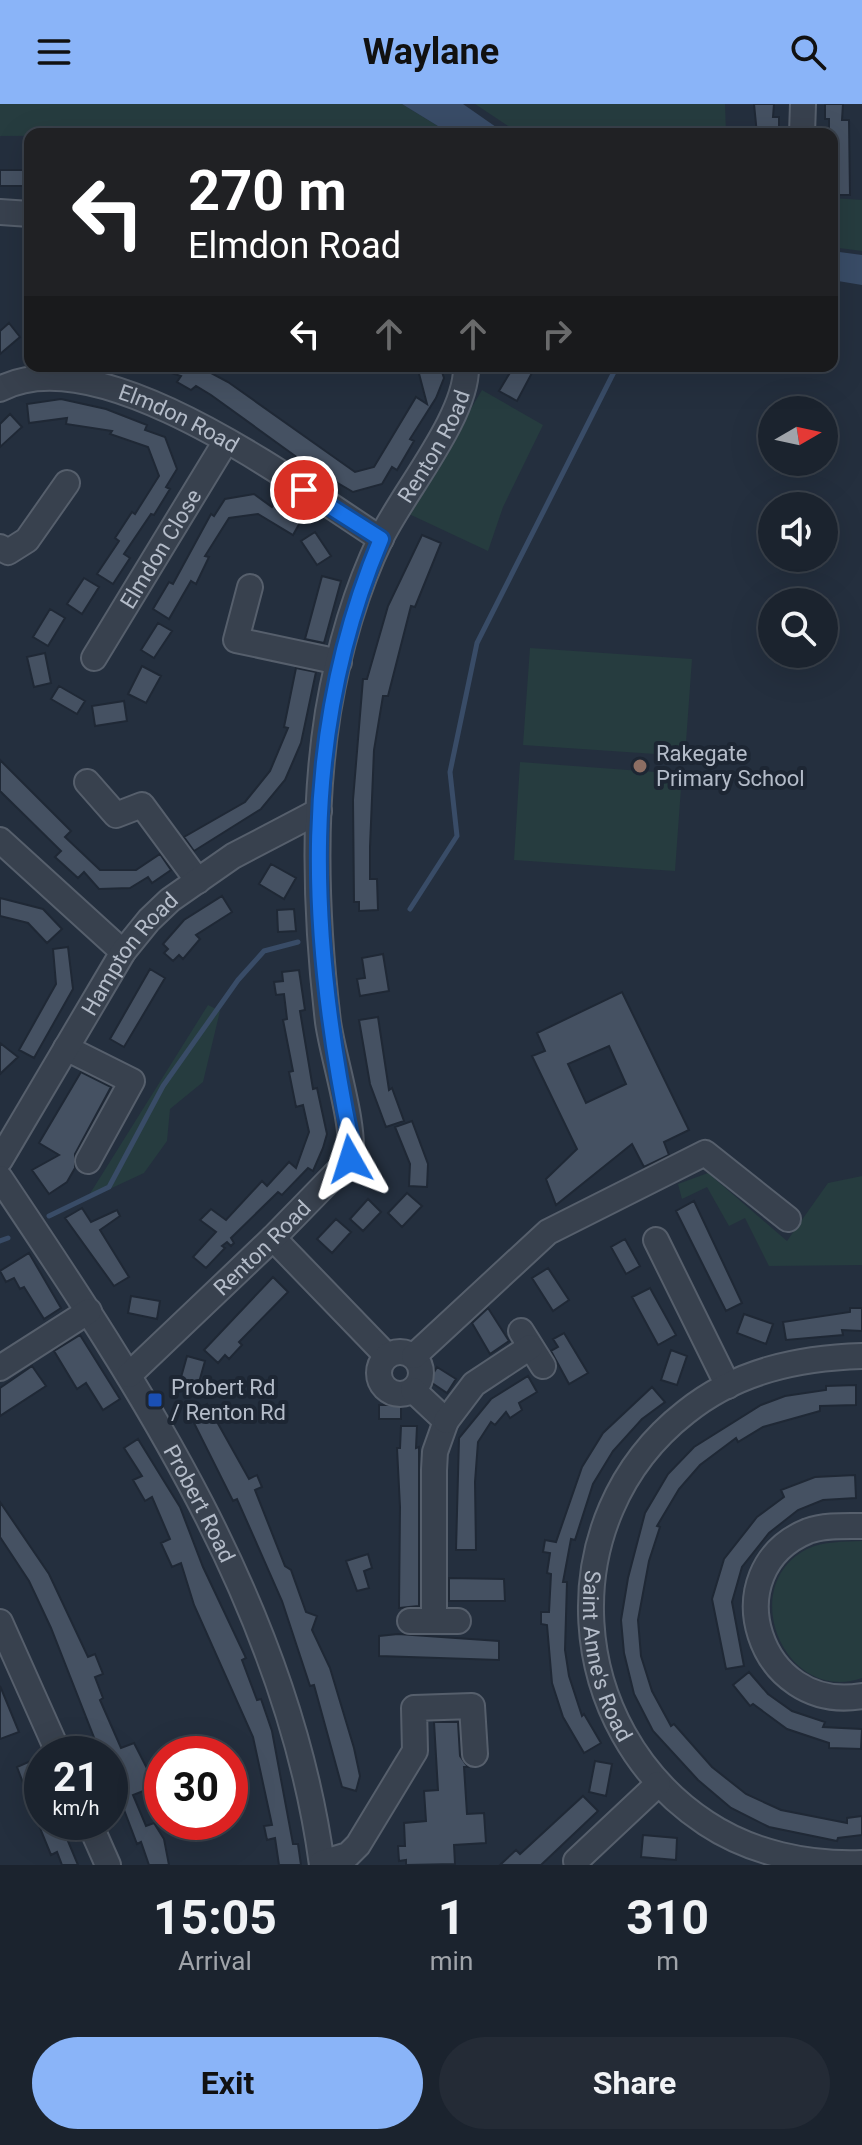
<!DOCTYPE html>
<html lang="en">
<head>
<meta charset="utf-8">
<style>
	:root { --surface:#1b232e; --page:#242b36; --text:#f1f3f6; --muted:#a0a4aa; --line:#39404a; --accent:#8ab4f8 }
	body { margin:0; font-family:Roboto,sans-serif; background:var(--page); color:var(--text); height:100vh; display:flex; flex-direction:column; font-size:30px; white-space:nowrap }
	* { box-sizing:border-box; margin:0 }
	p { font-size:26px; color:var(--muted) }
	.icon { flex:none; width:44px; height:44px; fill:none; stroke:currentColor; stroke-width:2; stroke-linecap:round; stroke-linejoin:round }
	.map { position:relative; height:1761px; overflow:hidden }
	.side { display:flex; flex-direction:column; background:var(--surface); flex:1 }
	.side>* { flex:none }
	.top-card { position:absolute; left:24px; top:24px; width:814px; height:244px; border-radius:16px; box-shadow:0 8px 32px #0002,0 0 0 2px var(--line); background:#202124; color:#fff; overflow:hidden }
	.needle { width:52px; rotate:81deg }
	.fabs { position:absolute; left:758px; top:292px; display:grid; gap:16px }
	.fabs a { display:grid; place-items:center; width:80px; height:80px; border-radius:50%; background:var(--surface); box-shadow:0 8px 32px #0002,0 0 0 2px var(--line); font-size:40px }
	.speed { position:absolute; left:24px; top:1632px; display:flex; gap:16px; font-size:40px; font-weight:700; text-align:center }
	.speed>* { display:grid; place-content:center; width:104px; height:104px; border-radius:50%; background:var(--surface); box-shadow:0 8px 32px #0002,0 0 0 2px var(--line); line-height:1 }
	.speed small { font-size:20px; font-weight:400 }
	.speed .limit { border:12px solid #d22; background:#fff; color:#111 }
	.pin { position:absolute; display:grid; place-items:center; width:68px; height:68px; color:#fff; margin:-34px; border:4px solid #fff; border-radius:50%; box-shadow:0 2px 8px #0007 }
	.me { position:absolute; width:88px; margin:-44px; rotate:354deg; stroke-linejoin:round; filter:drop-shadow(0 0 6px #0008) }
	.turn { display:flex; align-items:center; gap:28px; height:168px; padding:0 32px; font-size:36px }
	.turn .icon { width:104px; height:104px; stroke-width:2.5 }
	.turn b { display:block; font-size:56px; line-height:68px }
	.lanes { display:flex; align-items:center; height:76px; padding:0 32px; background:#0003; justify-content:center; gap:40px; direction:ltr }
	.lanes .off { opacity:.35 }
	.eta { display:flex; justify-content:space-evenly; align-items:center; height:136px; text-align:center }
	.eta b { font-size:48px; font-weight:700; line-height:56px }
	.cta { display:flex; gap:16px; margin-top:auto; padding:16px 32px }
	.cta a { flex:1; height:92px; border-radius:48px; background:var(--accent); color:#111; font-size:32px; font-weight:700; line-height:92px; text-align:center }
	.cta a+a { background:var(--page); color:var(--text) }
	header { display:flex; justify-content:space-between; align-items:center; height:104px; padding:0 32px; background:var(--accent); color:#111; font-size:36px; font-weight:700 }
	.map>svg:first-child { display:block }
</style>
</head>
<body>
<header><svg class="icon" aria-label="menu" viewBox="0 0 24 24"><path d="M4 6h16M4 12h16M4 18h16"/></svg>Waylane<svg class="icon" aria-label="search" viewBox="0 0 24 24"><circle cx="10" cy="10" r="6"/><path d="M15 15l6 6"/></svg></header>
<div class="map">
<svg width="862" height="1761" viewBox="0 0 862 1761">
	<rect width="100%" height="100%" fill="#242f3e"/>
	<path fill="#263c3f" d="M0,0H402L451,30L0,32Z
		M475,0H725L726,30H520Z
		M832,94L862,96V147L832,143Z
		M482,286L543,321L503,403L488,447L409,410Z
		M530,544L692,555L685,652L523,641Z
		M520,658L682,670L675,767L514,756Z
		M208,901L220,907L203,978L170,1005L167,1037L144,1069L86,1096Z
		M708,1069L787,1137L828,1079L862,1072V1161L769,1162L745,1114L729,1122L707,1083L682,1095L678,1080Z
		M862,1437V1574C785,1601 735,1482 807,1445C823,1437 844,1438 862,1437Z"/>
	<path fill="#394c67" d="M402,0H463L506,30H451Z
		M832,147L862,151V181L832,176Z"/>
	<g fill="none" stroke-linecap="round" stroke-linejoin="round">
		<path stroke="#394c67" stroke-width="5" d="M410,805L457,732L450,668L477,539L617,262
			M49,1112L109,1083L163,982L238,876L264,847L298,838
			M0,1137L8,1134"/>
	</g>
	<path fill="#455162" stroke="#1f2835" stroke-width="2" fill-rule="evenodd" d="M754,0H774L773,13H779V30H757Z
		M825,0H843L842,16H849L850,91H832V30H829V15H825Z
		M0,66H30V82H0Z
		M9,219L20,233L0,250V227Z
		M160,262H198L228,278L355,368L374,363L416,293L427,300L417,262H440L444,274L436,294L410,335L414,337L397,366L392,363L382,380L353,388L309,362L211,291L196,282L191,286L177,278L181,272L159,265Z
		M514,262L533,267L517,297L499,287Z
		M61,295L106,305L147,321L145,326L165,333L177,365L166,383L170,385L154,411L151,410L124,450L130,454L113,480L97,470L119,437L115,434L132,408L135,410L159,372L148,343L110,330L112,327L66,320L67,314L29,319L27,300Z
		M10,310L22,323L0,343V320Z
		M254,390L272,403L275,399L302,415L293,431L258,410L229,414L205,452L209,453L196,480L191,477L169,515L153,505L169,478L173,480L211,410L214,412L225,395Z
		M315,428L331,452L317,461L301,437Z
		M422,431L441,439L415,503L411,502L388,592H383L374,646L370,743V775H377L378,806L359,807V798H354L353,696L363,575H367L388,502Z
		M322,472L341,477L324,539L305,535Z
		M84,474L99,483L82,510L67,500Z
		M50,505L65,514L48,542L33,533Z
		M158,519L172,527L154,554L141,546Z
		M45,549L51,579L34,583L27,553Z
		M142,562L161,572L146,599L128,590Z
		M296,564L316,568L301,639L285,676L261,705L194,747L184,733L245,698L270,667L288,624L284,623Z
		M59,582L85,597L77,610L51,595Z
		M124,597L127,617L95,622L92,602Z
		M0,656L71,727L65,733L100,766H136L160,750L171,766L152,779L148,773L130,784L99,785L84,768L78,774L55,753L61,747L0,687Z
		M271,760L296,774L284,795L259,780Z
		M222,792L232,808L196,831L200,835L183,855L179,851L173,857L164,849L168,845L163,840L184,816Z
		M0,794L43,805L62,825L47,839L28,819L0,812Z
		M294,805L296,827L278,828L277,806Z
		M68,843L73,885L34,954L19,946L56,880L53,845Z
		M383,850L389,887L360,892L357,875L365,874L362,854Z
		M150,865L165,874L124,943L110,935Z
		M299,866L305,906L300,907L313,985L317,984L327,1030L323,1044L313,1067L308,1064L282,1091L278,1088L231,1134L234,1139L231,1142L227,1138L222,1142L225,1144L206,1164L193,1153L216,1128L200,1116L211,1105L226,1116L262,1077L267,1082L289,1058L296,1064L305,1039L309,1028L303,1001L296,1003L289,968L293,967L283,916L287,915L284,890L276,891L274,878L283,877L282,868Z
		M622,888L689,1026L664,1038L669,1051L644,1063L632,1040L556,1101L546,1075L577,1045L532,952L545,947L537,929ZM609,942L626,980L586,999L568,960Z
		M378,913L389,986L392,984L404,1017L386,1023L370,980L359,916Z
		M0,939L18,953L0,970Z
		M81,968L111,983L75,1050V1064L67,1078L49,1090L32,1066L59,1051L39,1039Z
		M412,1017L428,1060L427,1083L409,1082L410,1060L395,1023Z
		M407,1089L422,1102L402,1123L388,1109Z
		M368,1095L381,1108L363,1127L350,1115Z
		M694,1097L742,1199L726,1207L676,1107Z
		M82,1104L91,1118L117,1106L120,1112L100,1126L129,1173L114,1182L65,1114Z
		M336,1115L351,1128L332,1149L317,1135Z
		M625,1135L640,1162L626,1170L611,1143Z
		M29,1149L61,1204L44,1215L24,1183L20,1185L14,1174L6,1178L0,1167Z
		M548,1164L569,1196L553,1207L532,1174Z
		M273,1173L288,1188L239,1238L242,1241L229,1255L225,1251L218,1259L204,1246Z
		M650,1184L676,1231L658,1241L632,1193Z
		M131,1192L160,1197L157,1215L128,1209Z
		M488,1204L509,1237L490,1250L472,1219Z
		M850,1204H862V1227L842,1226L843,1231L786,1236L783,1218L850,1208Z
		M744,1210L773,1220L766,1240L737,1229Z
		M564,1229L588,1269L569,1280L551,1247L558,1243L553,1235Z
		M80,1231L120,1295L103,1306L86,1279L77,1285L54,1247Z
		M671,1246L687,1252L677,1281L661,1276Z
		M187,1252L205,1257L196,1289L178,1284Z
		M32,1262L46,1282L0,1312V1284Z
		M437,1263L456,1275L447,1289L429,1277Z
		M528,1272L537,1288L519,1299L522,1306L510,1314L506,1308L495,1321L491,1318L478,1338L475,1378L476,1446H456L459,1334L491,1295Z
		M856,1281V1301L820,1302V1307L763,1323L738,1338L736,1334L700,1361L679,1385L657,1422L660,1423L649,1457L638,1516L641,1552L652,1587L671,1622L674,1620L712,1663L746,1690L781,1706L847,1719V1714L862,1712V1731L838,1734L837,1737L769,1723L731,1704L698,1676L653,1627L634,1590L624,1549L621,1516L628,1474L645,1409L668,1370L694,1343L761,1301L785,1292L826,1286V1282Z
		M652,1283L665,1298L642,1315L613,1347L593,1380L575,1436L571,1435L563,1478H567L565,1546L569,1572L582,1612L584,1610L601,1639L584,1649L563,1613L552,1579L547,1521L541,1520V1508H549L551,1470L547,1469L550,1449L543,1448L545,1436L556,1438L582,1363L603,1329Z
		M207,1300L249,1375L257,1371L262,1383L255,1386L285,1462L291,1466L306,1508L317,1512L312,1526L330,1564L354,1644L360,1672L356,1687L342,1683L314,1581L310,1582L282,1497L237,1395L233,1397L189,1309Z
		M379,1301H401V1315H379Z
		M401,1322H417L416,1344L419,1343V1502L399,1504L400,1403L397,1344H400Z
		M138,1335L180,1403L203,1463L246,1554L242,1556L257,1596L261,1595L272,1627L293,1740H298L301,1761H279L275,1734L267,1736L264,1722L272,1721L253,1633L194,1501L181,1459L172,1463L161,1439L170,1435L152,1393L145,1397L133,1376L142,1372L124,1344Z
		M855,1371L856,1394L823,1396L798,1406L769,1429L742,1463L732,1498L744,1562L726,1565L712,1495L724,1455L757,1413L784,1393L781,1386L815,1373Z
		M0,1398L49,1470L88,1553L95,1550L103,1570L95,1573L103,1594L100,1596L121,1644L134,1639L156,1682L133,1691L146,1722L154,1719L164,1735L169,1761H149L141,1738L137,1740L110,1669V1650H102L97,1641L51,1524L29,1477L0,1433Z
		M368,1450L372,1464L364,1467L369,1484L357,1487L346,1457Z
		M449,1474L504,1475L505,1497H449Z
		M398,1530L499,1537V1556L379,1552V1532Z
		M749,1568L768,1590L792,1607L825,1618L823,1623L862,1625L861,1645L829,1644V1639L787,1625L753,1600L750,1602L733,1581Z
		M0,1582L19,1628L0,1635Z
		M434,1618H458L460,1652L468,1663H464L467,1710L484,1709L486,1739L454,1741L455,1760L406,1761V1756L399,1757L398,1742H405L404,1719L426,1717L424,1687L438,1686Z
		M35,1655L42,1671V1718H60L78,1761H62L57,1748L51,1751L42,1729L17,1663Z
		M595,1657L612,1660L606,1692L589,1688Z
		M583,1692L598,1707L541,1761H500L516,1746L520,1750Z
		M643,1731L677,1734L676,1756L641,1753Z"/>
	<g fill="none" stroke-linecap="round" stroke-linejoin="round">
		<defs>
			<g id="minor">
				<path d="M802,30L803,0"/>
				<path d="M0,108L30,110"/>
				<path id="s1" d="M0,285C100,232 298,382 381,435"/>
				<path d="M0,443L8,448L27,436L67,379"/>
				<path d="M250,483L236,536L339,558"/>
				<path id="s2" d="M94,554L226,337"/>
				<path d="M87,678L116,711L142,701L198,777"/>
				<path d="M0,736L123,848"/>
				<path d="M66,944L132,977L88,1057"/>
				<path id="s3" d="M0,1056L123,848L149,816L170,796L233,752L319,707"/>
				<path id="s4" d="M0,1074C141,1284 288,1505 322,1761"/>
				<path d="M273,1134L387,1252"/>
				<path d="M656,1136L728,1282"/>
				<path d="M521,1227L543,1262"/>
				<circle cx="400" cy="1269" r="21"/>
				<path d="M414,1252L548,1128L705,1049L788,1115"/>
				<path id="s5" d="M862,1252C798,1254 737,1267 686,1308C549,1415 564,1625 706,1719C751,1749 808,1761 862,1759"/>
				<path d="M0,1264L89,1207"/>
				<path id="s6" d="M129,1271L273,1134L350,1055C356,1023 333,954 328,918C316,817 312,709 328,608C338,549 355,488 381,434C404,387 468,311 466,262"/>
				<path d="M413,1286L446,1317L435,1348L434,1366V1517"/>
				<path d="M446,1317L474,1280L530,1243"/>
				<path d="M862,1422C845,1422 824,1421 808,1427C713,1466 758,1610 862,1592"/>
				<path d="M410,1517H458"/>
				<path d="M0,1518L59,1650"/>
				<path d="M89,1718L108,1761"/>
				<path d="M576,1757L658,1680"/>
				<path d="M322,1759L348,1751L358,1741L415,1647L414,1604L472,1602L475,1650"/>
			</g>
		</defs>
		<use href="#minor" stroke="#565f6c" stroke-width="28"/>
		<use href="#minor" stroke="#38414e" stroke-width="24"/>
	</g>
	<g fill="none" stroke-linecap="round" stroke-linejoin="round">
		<defs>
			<path id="route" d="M304,386L381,435C298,632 309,832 351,1037L350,1055"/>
		</defs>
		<use href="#route" stroke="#114b97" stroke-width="20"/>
		<use href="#route" stroke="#1a73e8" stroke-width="14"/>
	</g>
	<circle fill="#8d6e63" stroke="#1d2633" stroke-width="3" cx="640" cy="662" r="8"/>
	<rect fill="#1a4fb4" stroke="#1d2633" stroke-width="3" x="147" y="1288" width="16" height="16" rx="4"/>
	<g text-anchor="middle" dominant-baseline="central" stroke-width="8" stroke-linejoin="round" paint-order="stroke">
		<g font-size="22" fill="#b4bcc9" stroke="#1d2633">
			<text stroke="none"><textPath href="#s1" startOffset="188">Elmdon Road</textPath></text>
			<text stroke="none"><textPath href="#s6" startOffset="1048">Renton Road</textPath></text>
			<text stroke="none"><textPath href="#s2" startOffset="128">Elmdon Close</textPath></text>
			<text stroke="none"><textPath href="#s3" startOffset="244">Hampton Road</textPath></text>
			<text stroke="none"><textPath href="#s6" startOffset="184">Renton Road</textPath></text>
			<text stroke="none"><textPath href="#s4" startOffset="382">Probert Road</textPath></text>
			<text stroke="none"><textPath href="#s5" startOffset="464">Saint Anne's Road</textPath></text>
		</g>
		<g font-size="22" fill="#b4bcc9" stroke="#1d2633" text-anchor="start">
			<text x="656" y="649">Rakegate<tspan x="656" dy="25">Primary School</tspan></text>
			<text x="171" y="1283">Probert Rd<tspan x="171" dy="25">/ Renton Rd</tspan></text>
		</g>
	</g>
</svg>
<div class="fabs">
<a><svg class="needle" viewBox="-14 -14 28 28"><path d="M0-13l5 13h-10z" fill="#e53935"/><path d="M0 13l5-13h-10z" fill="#a0a4aa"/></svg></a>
<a><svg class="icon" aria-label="sound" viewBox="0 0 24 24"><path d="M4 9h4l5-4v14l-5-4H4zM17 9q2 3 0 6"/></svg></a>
<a><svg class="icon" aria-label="search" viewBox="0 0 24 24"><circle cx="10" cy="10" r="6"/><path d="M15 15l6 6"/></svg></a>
</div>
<div class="speed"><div>21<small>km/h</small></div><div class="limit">30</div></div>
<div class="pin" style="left:304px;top:386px;background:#d93025"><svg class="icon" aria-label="arrive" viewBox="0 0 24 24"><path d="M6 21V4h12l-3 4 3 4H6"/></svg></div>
<svg class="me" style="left:350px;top:1055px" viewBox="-20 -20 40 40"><path d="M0-17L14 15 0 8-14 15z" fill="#1a73e8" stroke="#fff" stroke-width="4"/></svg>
<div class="top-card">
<div class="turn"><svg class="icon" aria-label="left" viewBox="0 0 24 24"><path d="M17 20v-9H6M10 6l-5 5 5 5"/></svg><div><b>270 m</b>Elmdon Road</div></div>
<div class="lanes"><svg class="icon" aria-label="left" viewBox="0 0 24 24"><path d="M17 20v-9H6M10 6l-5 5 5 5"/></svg><svg class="icon off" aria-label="ahead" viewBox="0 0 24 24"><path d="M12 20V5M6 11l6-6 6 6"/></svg><svg class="icon off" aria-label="ahead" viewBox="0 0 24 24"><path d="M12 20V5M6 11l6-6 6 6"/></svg><svg class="icon off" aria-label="right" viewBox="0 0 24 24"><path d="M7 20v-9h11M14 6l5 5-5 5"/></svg></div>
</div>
</div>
<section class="side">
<div class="eta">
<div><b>15:05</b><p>Arrival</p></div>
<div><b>1</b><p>min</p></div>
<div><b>310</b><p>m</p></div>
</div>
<div class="cta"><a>Exit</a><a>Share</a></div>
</section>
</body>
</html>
